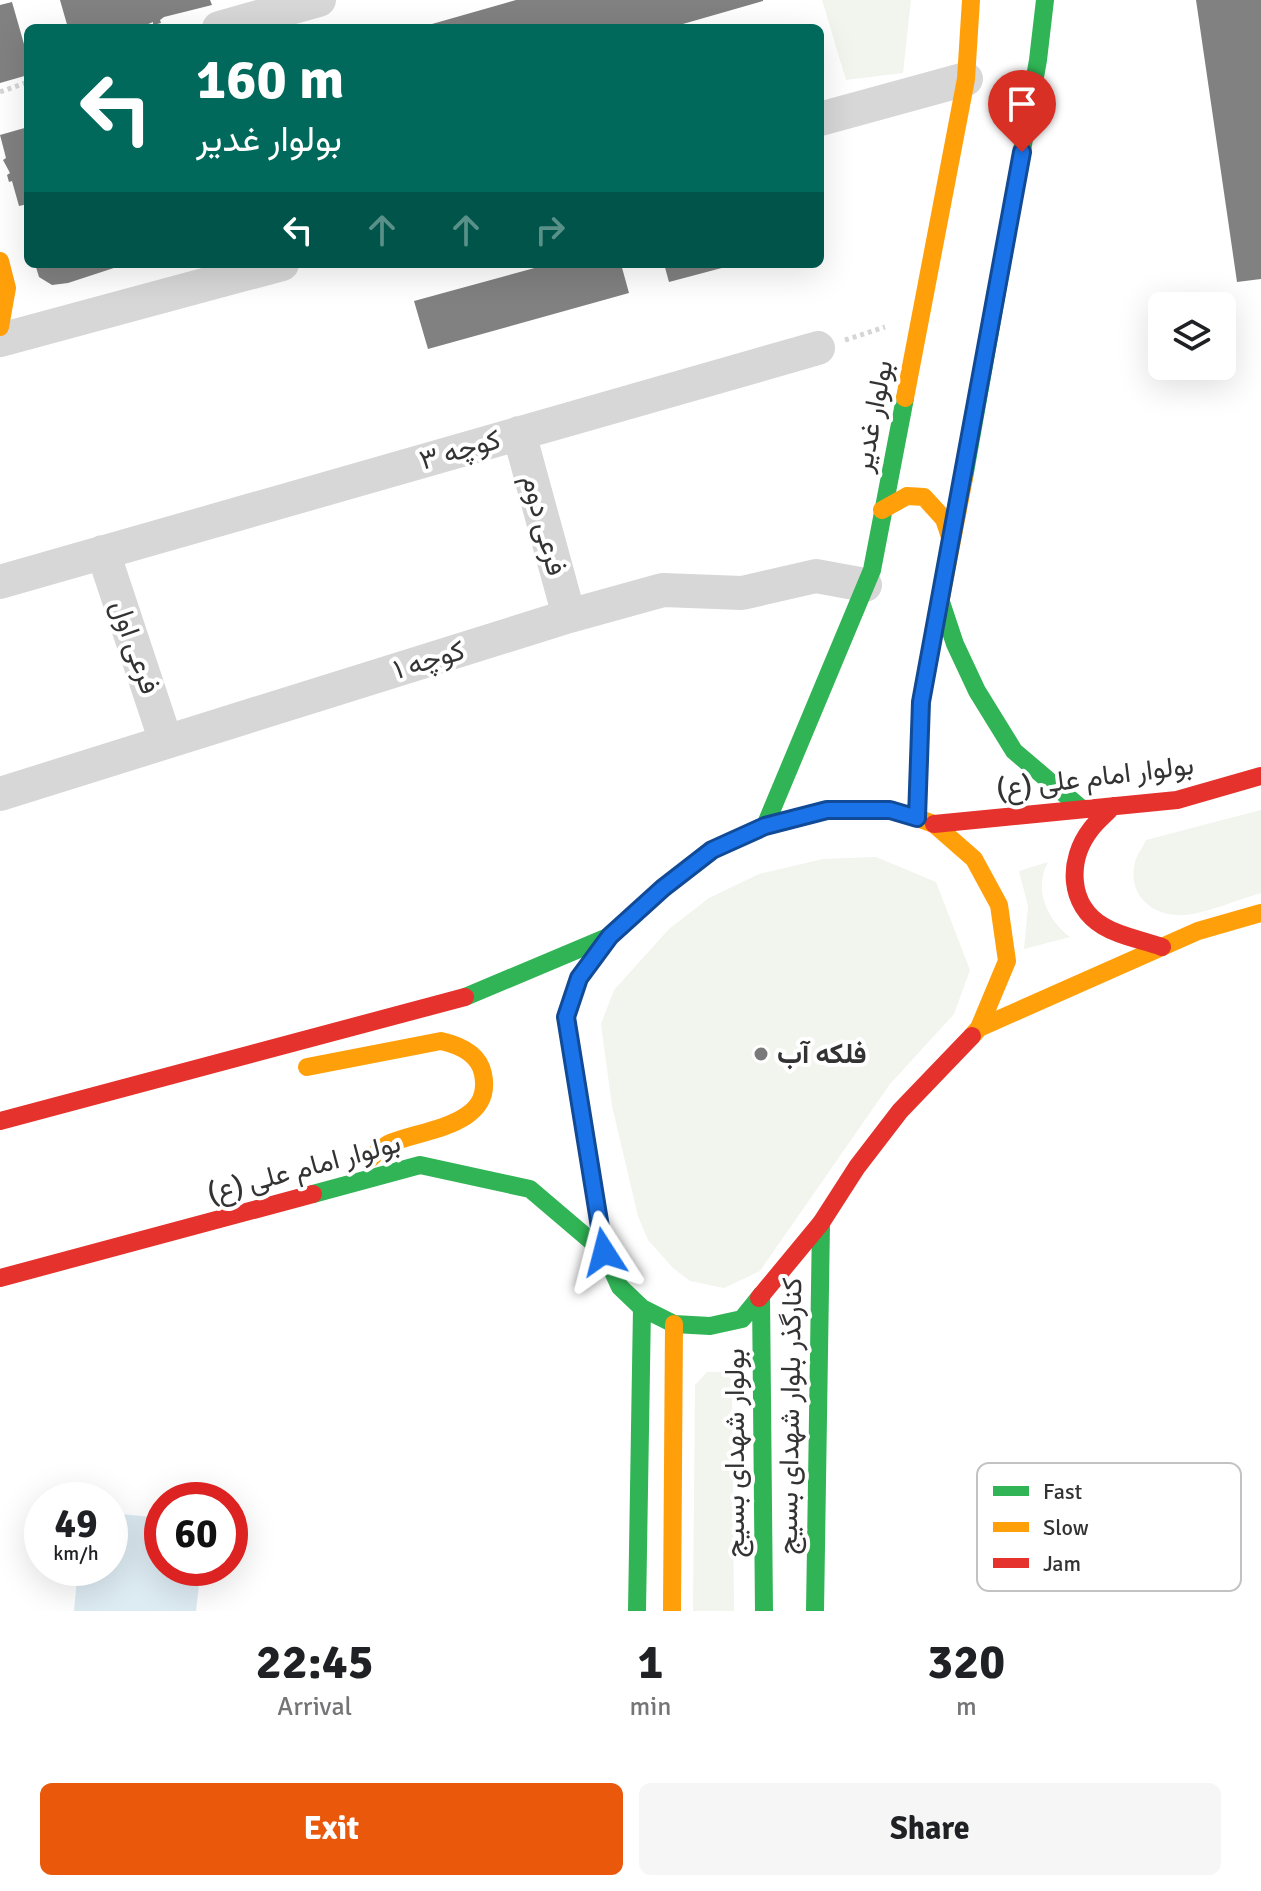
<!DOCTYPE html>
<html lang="en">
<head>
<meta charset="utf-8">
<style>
	:root { --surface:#fff; --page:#f6f6f6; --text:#202124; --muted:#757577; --accent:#ea580c }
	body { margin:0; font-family:Signika,Vazirmatn,sans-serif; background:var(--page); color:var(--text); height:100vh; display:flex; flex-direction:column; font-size:30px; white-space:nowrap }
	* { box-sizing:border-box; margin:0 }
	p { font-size:26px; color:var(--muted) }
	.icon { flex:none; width:44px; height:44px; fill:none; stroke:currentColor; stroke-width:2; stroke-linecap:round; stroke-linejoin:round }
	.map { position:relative; height:1611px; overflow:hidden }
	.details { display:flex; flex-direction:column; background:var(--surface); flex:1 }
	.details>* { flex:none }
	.hud { position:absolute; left:24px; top:24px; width:800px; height:244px; border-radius:12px; box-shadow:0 8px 32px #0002; background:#00695c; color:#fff; overflow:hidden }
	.buttons { position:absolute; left:1148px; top:292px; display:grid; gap:16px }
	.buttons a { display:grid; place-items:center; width:88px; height:88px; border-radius:12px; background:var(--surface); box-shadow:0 8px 32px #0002; font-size:40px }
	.speed { position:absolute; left:24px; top:1482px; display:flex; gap:16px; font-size:40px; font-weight:700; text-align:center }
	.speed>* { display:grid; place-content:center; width:104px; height:104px; border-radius:50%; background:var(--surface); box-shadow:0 8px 32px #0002; line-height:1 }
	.speed small { font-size:20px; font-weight:400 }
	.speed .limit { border:12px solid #d22; background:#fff; color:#111 }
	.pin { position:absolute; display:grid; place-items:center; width:68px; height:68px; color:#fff; margin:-82px -34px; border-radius:50% 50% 50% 0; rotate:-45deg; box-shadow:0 0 8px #0007 }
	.pin .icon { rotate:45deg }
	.me { position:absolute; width:88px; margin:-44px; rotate:351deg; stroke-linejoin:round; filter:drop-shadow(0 0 6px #0008) }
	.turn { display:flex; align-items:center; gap:28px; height:168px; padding:0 40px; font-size:36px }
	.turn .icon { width:104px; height:104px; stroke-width:2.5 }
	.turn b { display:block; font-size:56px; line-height:68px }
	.lanes { display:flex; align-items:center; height:76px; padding:0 40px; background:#0003; justify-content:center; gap:40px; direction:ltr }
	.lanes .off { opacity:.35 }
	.eta { display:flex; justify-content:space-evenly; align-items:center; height:136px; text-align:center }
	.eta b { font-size:48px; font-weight:800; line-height:56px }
	.primary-button { display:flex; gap:16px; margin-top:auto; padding:16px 40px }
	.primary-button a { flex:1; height:92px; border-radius:12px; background:var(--accent); color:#fff; font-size:32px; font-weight:800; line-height:92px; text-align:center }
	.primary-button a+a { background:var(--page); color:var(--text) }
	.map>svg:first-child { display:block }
</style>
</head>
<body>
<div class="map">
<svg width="1261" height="1611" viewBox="0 0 1261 1611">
	<rect width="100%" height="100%" fill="#fff"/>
	<path fill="#f1f5ed" d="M822,0H911L903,73L846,80Z
		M1261,810V893C1240,899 1204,914 1184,915C1152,917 1127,895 1135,862C1137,855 1143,847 1146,840Z
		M876,857L936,882L970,970L954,1014L890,1084L760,1271L724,1288L690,1281L673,1268L648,1240L638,1216L612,1106L601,1024L614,990L669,929L709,898L759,874L823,859Z
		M1048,862C1033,889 1047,919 1070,937L1024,949L1028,906L1019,871Z
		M707,1372H724L732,1380L734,1611H693L695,1385Z"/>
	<path fill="#ddebf3" d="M110,1513L162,1518V1568H201L196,1611H74L78,1568H110Z"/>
	<path fill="#818181" d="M60,0H210L212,5L164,17L160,20L161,23L153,25V22L139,28H68Z
		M516,0H763V1L669,28H418Z
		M1196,0H1261V279L1237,282Z
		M12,2L28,58V75L0,83V5Z
		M28,127V204L19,206L12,181L9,182L7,175L10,173L3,160L6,158L0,135Z
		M35,264H123V265L68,283L52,285L39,277Z
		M549,264H621L629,293L428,349L414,301Z
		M664,264H733V265L669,282Z"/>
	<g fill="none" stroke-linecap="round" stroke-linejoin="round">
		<path stroke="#d6d6d6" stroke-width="5" stroke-dasharray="4 4" stroke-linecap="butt" d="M0,92L28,82
			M845,340L885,327"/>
		<path stroke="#d7d7d7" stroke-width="34" d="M219,28L319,0
			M820,119L966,79
			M0,340L282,264
			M519,433L569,616
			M103,552L166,742
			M0,582L818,348
			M0,794L569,616L663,590L742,593L816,576L865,585"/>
		<path stroke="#30b455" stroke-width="18" d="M964,478L1038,60L1045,0
			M940,599L955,644L977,691L1014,751L1082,809
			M765,826L872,570L905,398
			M465,997L610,936
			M313,1194L420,1165L530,1189L604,1252
			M761,1295L764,1611
			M759,1298L742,1319L710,1326L674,1324L642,1308L620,1287L604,1252L566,1017L579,978L610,936L663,888L712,850L765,826L827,810
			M637,1611L642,1308
			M815,1611L821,1223"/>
		<path stroke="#ff9f0a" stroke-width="18" d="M0,261L7,288L0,327
			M905,398L966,79L971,0
			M882,510L907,496L924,497L944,519L951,540
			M827,810H890L917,818L934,824L974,859L999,905L1007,961L979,1028L972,1036
			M917,818L921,702L964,478
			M979,1028L1198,931L1261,913
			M307,1067L441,1041C459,1045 479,1053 483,1074C494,1127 422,1129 388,1144C381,1148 375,1154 369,1160
			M672,1611L674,1324"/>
		<path stroke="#e5322d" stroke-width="18" d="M1113,806C1106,814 1098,820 1091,829C1067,860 1068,905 1103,926C1121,937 1143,940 1162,947
			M934,824L1177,800L1261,776
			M0,1121L465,997
			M0,1278L313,1194
			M759,1298L821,1223L857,1167L900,1111L972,1036"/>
	</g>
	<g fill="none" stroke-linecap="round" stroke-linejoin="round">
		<defs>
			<path id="route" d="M604,1252L566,1017L579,978L610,936L663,888L712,850L765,826L827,810H890L917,818L921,702L1022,152"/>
		</defs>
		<use href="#route" stroke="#114b97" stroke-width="20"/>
		<use href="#route" stroke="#1a73e8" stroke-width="14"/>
	</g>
	<circle fill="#7a7a7a" stroke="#fff" stroke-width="3" cx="761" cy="1054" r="8"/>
	<g text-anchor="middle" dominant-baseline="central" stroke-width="8" stroke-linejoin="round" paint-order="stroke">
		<g font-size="28" fill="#333" stroke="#fff">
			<text transform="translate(873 416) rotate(-79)">بولوار غدیر</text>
			<text transform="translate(460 450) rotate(-16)">کوچه ۳</text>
			<text transform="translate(544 525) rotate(75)">فرعی دوم</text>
			<text transform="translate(135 647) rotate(71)">فرعی اول</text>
			<text transform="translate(429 660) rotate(-17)">کوچه ۱</text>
			<text transform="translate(1095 777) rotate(-7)">بولوار امام علی (ع)</text>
			<text transform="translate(304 1168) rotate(-15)">بولوار امام علی (ع)</text>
			<text transform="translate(790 1416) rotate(-89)">کنارگذر بلوار شهدای بسیج</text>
			<text transform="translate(735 1453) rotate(-90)">بولوار شهدای بسیج</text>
		</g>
		<g font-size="28" font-weight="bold" fill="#333" stroke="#fff" text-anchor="start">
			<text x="777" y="1054">فلکه آب</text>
		</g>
	</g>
	<rect x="977" y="1463" width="264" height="128" rx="12" fill="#fff" stroke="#c2c2c2" stroke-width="2"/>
	<rect x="993" y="1486" width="36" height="10" fill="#30b455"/>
	<rect x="993" y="1522" width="36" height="10" fill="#ff9f0a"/>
	<rect x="993" y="1558" width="36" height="10" fill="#e5322d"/>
	<g font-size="22" fill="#333">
		<text x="1043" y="1499">Fast</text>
		<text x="1043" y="1535">Slow</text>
		<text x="1043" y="1571">Jam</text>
	</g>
</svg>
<div class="buttons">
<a><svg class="icon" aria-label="layers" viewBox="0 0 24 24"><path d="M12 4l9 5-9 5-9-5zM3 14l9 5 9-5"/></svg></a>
</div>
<div class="speed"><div>49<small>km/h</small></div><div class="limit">60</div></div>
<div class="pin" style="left:1022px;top:152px;background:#d93025"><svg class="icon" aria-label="arrive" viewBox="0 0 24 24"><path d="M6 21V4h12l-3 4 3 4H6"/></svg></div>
<svg class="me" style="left:604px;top:1252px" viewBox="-20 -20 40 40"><path d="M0-17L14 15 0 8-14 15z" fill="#1a73e8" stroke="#fff" stroke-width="4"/></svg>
<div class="hud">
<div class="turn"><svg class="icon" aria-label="left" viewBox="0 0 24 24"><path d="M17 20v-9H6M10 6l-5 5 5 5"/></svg><div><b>160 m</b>بولوار غدیر</div></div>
<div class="lanes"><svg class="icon" aria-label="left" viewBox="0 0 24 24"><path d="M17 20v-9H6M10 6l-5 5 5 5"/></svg><svg class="icon off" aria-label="ahead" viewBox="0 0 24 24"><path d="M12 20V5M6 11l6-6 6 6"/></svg><svg class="icon off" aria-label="ahead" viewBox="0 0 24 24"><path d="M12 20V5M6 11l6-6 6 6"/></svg><svg class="icon off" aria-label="right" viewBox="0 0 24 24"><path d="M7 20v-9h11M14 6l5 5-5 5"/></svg></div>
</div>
</div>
<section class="details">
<div class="eta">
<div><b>22:45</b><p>Arrival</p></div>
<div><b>1</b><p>min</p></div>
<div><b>320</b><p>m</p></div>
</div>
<div class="primary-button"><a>Exit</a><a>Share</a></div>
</section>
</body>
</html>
